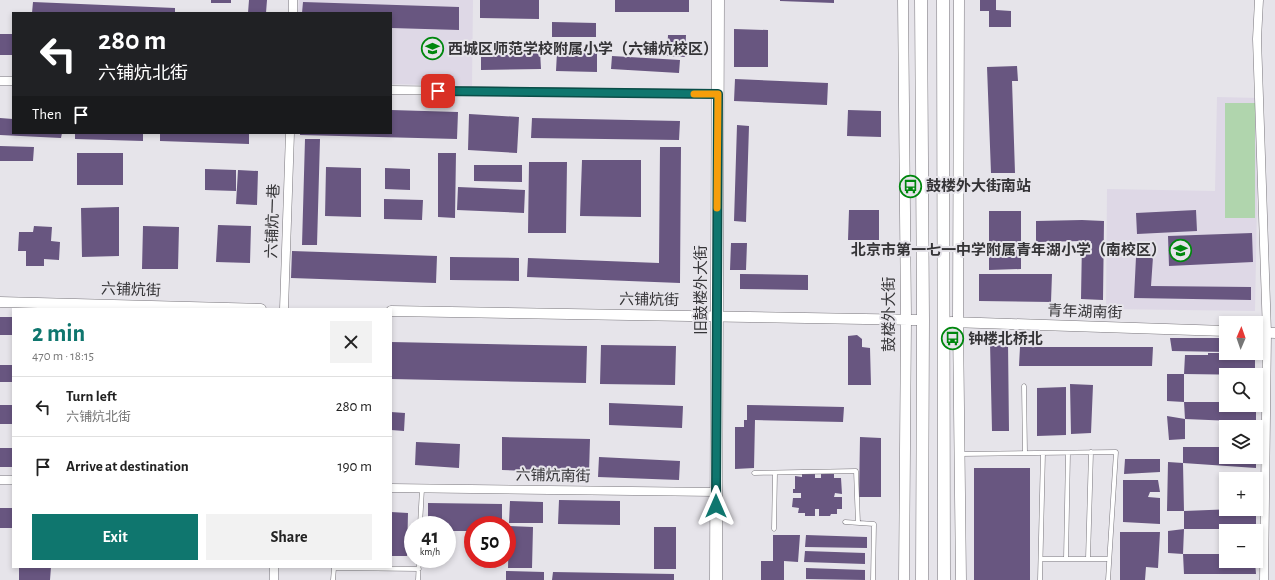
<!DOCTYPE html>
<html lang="en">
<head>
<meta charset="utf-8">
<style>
	:root { --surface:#fff; --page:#f2f2f2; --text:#222; --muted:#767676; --line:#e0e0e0; --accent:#0f766e }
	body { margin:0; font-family:"Alegreya Sans","Noto Sans SC",sans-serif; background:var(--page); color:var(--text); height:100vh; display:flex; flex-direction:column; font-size:15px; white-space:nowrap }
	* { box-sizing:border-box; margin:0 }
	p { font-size:13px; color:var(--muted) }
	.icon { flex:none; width:22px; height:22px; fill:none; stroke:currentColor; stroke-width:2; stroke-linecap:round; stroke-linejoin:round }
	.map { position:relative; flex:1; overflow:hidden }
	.drawer { position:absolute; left:12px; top:308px; width:380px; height:260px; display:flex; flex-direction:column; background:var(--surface); border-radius:0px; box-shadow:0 2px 6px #0003 }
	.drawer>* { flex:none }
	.top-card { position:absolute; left:12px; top:12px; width:380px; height:122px; border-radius:0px; box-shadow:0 2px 6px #0003; background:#202124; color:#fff; overflow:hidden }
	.needle { width:26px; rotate:2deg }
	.fabs { position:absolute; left:1219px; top:316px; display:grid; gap:8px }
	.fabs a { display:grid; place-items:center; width:44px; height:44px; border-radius:0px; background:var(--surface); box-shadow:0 2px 6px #0003; font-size:20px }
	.speed { position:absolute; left:404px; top:516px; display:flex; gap:8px; font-size:20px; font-weight:700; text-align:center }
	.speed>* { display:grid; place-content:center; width:52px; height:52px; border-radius:50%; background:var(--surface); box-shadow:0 2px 6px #0003; line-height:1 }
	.speed small { font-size:10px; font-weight:400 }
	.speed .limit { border:6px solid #d22; background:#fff; color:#111 }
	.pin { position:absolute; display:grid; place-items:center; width:34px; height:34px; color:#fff; margin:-17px; border-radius:8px; box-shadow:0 2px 6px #0006 }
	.me { position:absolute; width:44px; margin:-22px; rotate:0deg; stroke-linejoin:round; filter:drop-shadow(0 0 3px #0008) }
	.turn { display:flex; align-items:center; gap:14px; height:84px; padding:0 20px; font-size:18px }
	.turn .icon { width:52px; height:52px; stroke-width:2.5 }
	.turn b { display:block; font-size:28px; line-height:34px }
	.then { display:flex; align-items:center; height:38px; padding:0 20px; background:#0003; gap:8px; font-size:15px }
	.round { display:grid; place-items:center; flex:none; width:42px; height:42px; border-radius:0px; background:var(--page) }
	.overview { display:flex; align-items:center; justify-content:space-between; height:68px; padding:0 20px }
	h1 { font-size:24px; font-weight:700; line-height:30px; color:var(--accent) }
	.button { display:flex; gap:8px; margin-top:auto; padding:8px 20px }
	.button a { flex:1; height:46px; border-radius:0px; background:var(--accent); color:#fff; font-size:16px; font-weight:700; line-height:46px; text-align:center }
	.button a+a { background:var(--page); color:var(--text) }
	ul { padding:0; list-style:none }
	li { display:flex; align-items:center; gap:12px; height:60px; padding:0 20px; border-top:1px solid var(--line) }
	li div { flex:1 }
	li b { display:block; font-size:15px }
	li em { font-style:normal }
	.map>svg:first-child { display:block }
</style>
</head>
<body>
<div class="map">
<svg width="1275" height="580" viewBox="0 0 1275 580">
	<rect width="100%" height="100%" fill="#e6e4ea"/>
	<path fill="#ded8e6" d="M299,0H473L472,86L391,84V13H298Z
		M1217,97L1259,98L1255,311L1106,309L1107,189L1215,191Z"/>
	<path fill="#b0d5ad" d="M1225,103H1255V218H1225Z"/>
	<path fill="#685680" d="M211,0H231V3H211Z
		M249,0H267L266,13H248Z
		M480,0H539V19L480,18Z
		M615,0H689V12H615Z
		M780,0H834V3L780,1Z
		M980,0H996V10L1011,11V27H989V11H980Z
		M33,2L175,8V13H32Z
		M303,2L459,7V30L391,28V13H302Z
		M552,22L596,23V37H552Z
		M734,29L768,30V67H734Z
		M0,34H13V55H0Z
		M668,35H686L685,57L667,56Z
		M481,51H540L541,69L481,70Z
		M557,52L597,53V72L556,71Z
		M612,56L680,60L679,73L611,69Z
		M1017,66L1018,81H1012L1015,173H991L987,67Z
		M735,79L828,83L827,105L734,101Z
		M391,110L458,112L457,139L300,135V133H391Z
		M848,110L881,111V137L847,136Z
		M469,114L519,117L517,153L468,150Z
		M0,118L13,119V133H62L61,138L0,135Z
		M532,118L680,121L679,140L531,138Z
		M737,125L749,126L746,222L734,221Z
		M75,133H143V141L75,139Z
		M160,133H249V144L160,141Z
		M305,139H320L317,245H302Z
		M0,146L34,147L33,161H0Z
		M660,147H681L680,283L527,277L528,258L659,263Z
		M77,153H123V185H77Z
		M438,153H456L455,218L438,217Z
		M582,160H641V217L580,216Z
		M529,162H567L566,233H528Z
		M474,165H522V182L474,181Z
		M326,167L361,168V217L325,216Z
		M385,168L410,169V190L385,189Z
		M205,169L236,170V191L205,190Z
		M238,170L258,171L257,205L236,204Z
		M458,187L525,190L524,213L457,210Z
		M384,199L423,200L422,220L384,219Z
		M119,207V256L82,257L81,208Z
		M849,210H879V240H848Z
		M1196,210L1197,231L1137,234L1136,213Z
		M989,211H1021V269L989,270Z
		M1082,220L1104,221L1103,300L1081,299L1082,241L1036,242V221Z
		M218,225L251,226L250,263L216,262Z
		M34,226L52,227L51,241L60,242L59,260L44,259V266H26V251H18L19,232H33Z
		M143,226L179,227L178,269H142Z
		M1252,233L1253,262L1169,266L1168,236Z
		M731,243H747L746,270H730Z
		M292,251L437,256L436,283L291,278Z
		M450,257L519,258V281L450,280Z
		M1136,257H1153L1151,286L1251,287V300L1134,298Z
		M740,274L808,275V290L740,289Z
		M979,274H1052L1051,302L979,301Z
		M0,317H13V335H0Z
		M857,335L862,339V347L870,348L871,385H848V336Z
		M1170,338H1226V352L1172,351Z
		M1256,338H1259L1261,352H1256Z
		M391,342L587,346L586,383L391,379Z
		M990,342H1008L1009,431H992Z
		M601,345L676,346L675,385L600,384Z
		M1020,347H1153L1152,366H1019Z
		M1208,353H1232V355H1255V375L1184,374L1185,355H1208Z
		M0,365H13V382H0Z
		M1167,374H1184V402L1167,401Z
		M1070,384L1093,385L1091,433L1071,434Z
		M1066,387V435L1037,436V388Z
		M1184,402H1226V405H1256V422L1185,419Z
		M609,403L683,406L682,428L609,425Z
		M0,405H13V424H0Z
		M747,405L844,407L843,422L755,420L754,468L735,469V427H744V420H747Z
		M391,412L405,413L404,431L391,430Z
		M1167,416L1185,419V439L1169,440Z
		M502,437L590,439L589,473L502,470Z
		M860,437L881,438V497H859Z
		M416,442L460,444L459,468L415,465Z
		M1183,447H1226V457H1256V468L1183,463Z
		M0,448H13L12,467H0Z
		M599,457L680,461L679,480L598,477Z
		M1125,459H1160V472L1124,474Z
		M1168,462L1183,463L1184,511H1167Z
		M974,468H1030V580H974Z
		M802,474H815V478H821V474H834V478H841L842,494L835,493L834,497H842V509H837V514H831L830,516H819V509H815V516H805V513H798L799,508L792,507L793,498H801V493H793V489H795V476L802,477Z
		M1123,480H1158L1160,492H1150L1148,497L1160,498V524L1123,522Z
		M559,500L620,501V525L558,524Z
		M510,501L543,502V523H509Z
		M428,503L502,504V525H473V531H447V525H428Z
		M0,508H13V528H0Z
		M1234,509H1256V529H1184V511Z
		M391,512L408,513L407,556H391Z
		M509,526L533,527L532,568H508Z
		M654,527H676V569H654Z
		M1184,529L1183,554L1168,553V531Z
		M1120,532H1160L1158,568L1146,567L1145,580H1120Z
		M773,535H800L798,562L784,561V580H761V561H773Z
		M806,535L867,537V548L805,547Z
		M805,551L865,553V564L804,562Z
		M1183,554H1226V561H1255L1256,574H1184Z
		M19,567H51L50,580H19Z
		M806,568L865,570V580L806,579Z
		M506,571L544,572V580H506Z
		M553,572L674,574V580H552Z"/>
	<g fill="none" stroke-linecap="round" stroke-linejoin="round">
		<defs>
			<path id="service" d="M1024,386L1025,453
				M960,454L1116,452L1108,580
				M754,473L856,471L858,523
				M845,522L874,524L873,580
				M420,525L422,489
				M774,529L775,473
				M1041,559H1109
				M1066,559L1068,453
				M1088,559L1091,452
				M333,580L334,568L419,569
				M418,580L419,559
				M1040,580L1043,453"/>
			<path id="minor" d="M1259,0L1257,39L1267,333L1264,580
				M293,13V0
				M0,81H13
				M391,90L718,94
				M284,309L290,133
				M0,480H13
				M391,488L715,492
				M274,580V567"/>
			<path id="tertiary" d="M903,0L906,319L904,580
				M959,0L958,322L961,580
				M0,302L261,309
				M391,311L923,320
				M951,322L1226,331
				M1256,332L1275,333"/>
			<path id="secondary" d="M921,0L923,320L922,580
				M943,0L944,580
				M716,580L718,0"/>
		</defs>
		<use href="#service" stroke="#79767c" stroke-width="5"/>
		<use href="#minor" stroke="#79767c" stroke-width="9"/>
		<use href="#tertiary" stroke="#79767c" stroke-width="11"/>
		<use href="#secondary" stroke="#79767c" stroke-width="13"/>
		<use href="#service" stroke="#fff" stroke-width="4"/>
		<use href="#minor" stroke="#fff" stroke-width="8"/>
		<use href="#tertiary" stroke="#fff" stroke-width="10"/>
		<use href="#secondary" stroke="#fff" stroke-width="12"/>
	</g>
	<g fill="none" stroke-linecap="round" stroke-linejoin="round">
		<defs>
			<path id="route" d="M438,91L718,94L716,506"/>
		</defs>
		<use href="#route" stroke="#0a4d48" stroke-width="10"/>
		<use href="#route" stroke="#0f766e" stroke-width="7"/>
		<path stroke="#f59e0b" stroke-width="7" d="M694,94H718L717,208"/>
	</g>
	<defs>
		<symbol id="school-ring" viewBox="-11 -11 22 22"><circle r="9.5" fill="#e6e4ea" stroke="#00870e" stroke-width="1.5"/><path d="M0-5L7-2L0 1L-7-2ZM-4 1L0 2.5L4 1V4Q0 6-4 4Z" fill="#00870e"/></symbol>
		<symbol id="bus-ring" viewBox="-11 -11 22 22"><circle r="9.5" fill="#e6e4ea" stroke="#00870e" stroke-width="1.5"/><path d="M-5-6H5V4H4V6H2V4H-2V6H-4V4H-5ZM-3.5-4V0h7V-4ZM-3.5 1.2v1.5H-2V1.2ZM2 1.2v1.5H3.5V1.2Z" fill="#00870e"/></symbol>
	</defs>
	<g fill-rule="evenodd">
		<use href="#school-ring" x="420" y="36" width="25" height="25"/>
		<use href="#bus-ring" x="898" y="174" width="25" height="25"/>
		<use href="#school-ring" x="1168" y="238" width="25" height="25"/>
		<use href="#bus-ring" x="940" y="326" width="25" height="25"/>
	</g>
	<g text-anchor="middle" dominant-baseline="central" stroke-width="4" stroke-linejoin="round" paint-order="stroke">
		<g font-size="15" font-weight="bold" fill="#353437" stroke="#e6e4ea" text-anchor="start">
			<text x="448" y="49">西城区师范学校附属小学（六铺炕校区）</text>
			<text x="926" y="186">鼓楼外大街南站</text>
			<text x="1166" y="250" text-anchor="end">北京市第一七一中学附属青年湖小学（南校区）</text>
			<text x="968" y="339">钟楼北桥北</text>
		</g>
		<g font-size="15" fill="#353437" stroke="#e6e4ea">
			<text transform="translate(273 221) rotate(-88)">六铺炕一巷</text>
			<text transform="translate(131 290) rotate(2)">六铺炕街</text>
			<text transform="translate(701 290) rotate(-90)">旧鼓楼外大街</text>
			<text transform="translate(649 300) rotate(1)">六铺炕街</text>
			<text transform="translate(1085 312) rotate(2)">青年湖南街</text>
			<text transform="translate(889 314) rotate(-90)">鼓楼外大街</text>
			<text transform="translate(553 476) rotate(1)">六铺炕南街</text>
		</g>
	</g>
</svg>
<div class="fabs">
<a><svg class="needle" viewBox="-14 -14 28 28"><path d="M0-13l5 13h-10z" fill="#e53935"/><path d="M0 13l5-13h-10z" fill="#767676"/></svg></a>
<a><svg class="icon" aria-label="search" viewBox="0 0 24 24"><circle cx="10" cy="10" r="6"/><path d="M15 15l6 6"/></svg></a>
<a><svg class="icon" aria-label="layers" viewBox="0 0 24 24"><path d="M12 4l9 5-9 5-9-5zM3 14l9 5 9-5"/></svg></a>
<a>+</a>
<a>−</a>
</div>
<div class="speed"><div>41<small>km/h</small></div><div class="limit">50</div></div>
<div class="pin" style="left:438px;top:91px;background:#d93025"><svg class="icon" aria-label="arrive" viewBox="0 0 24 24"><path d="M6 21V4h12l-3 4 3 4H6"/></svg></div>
<svg class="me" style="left:716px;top:506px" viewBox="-20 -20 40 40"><path d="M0-17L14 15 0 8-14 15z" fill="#0f766e" stroke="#fff" stroke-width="4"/></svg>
<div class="top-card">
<div class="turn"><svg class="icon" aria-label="left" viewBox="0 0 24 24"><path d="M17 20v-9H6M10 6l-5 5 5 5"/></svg><div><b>280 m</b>六铺炕北街</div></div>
<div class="then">Then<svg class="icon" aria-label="arrive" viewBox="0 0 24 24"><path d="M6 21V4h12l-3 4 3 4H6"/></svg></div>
</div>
<section class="drawer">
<div class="overview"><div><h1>2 min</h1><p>470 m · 18:15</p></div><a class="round"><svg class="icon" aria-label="close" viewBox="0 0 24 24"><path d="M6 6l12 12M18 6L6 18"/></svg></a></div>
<ul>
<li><svg class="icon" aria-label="left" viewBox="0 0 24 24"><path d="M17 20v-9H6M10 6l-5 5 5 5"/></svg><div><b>Turn left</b><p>六铺炕北街</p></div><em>280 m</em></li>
<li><svg class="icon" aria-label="arrive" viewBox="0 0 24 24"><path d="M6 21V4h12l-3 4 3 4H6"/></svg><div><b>Arrive at destination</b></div><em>190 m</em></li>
</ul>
<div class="button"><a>Exit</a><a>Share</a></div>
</section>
</div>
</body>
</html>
